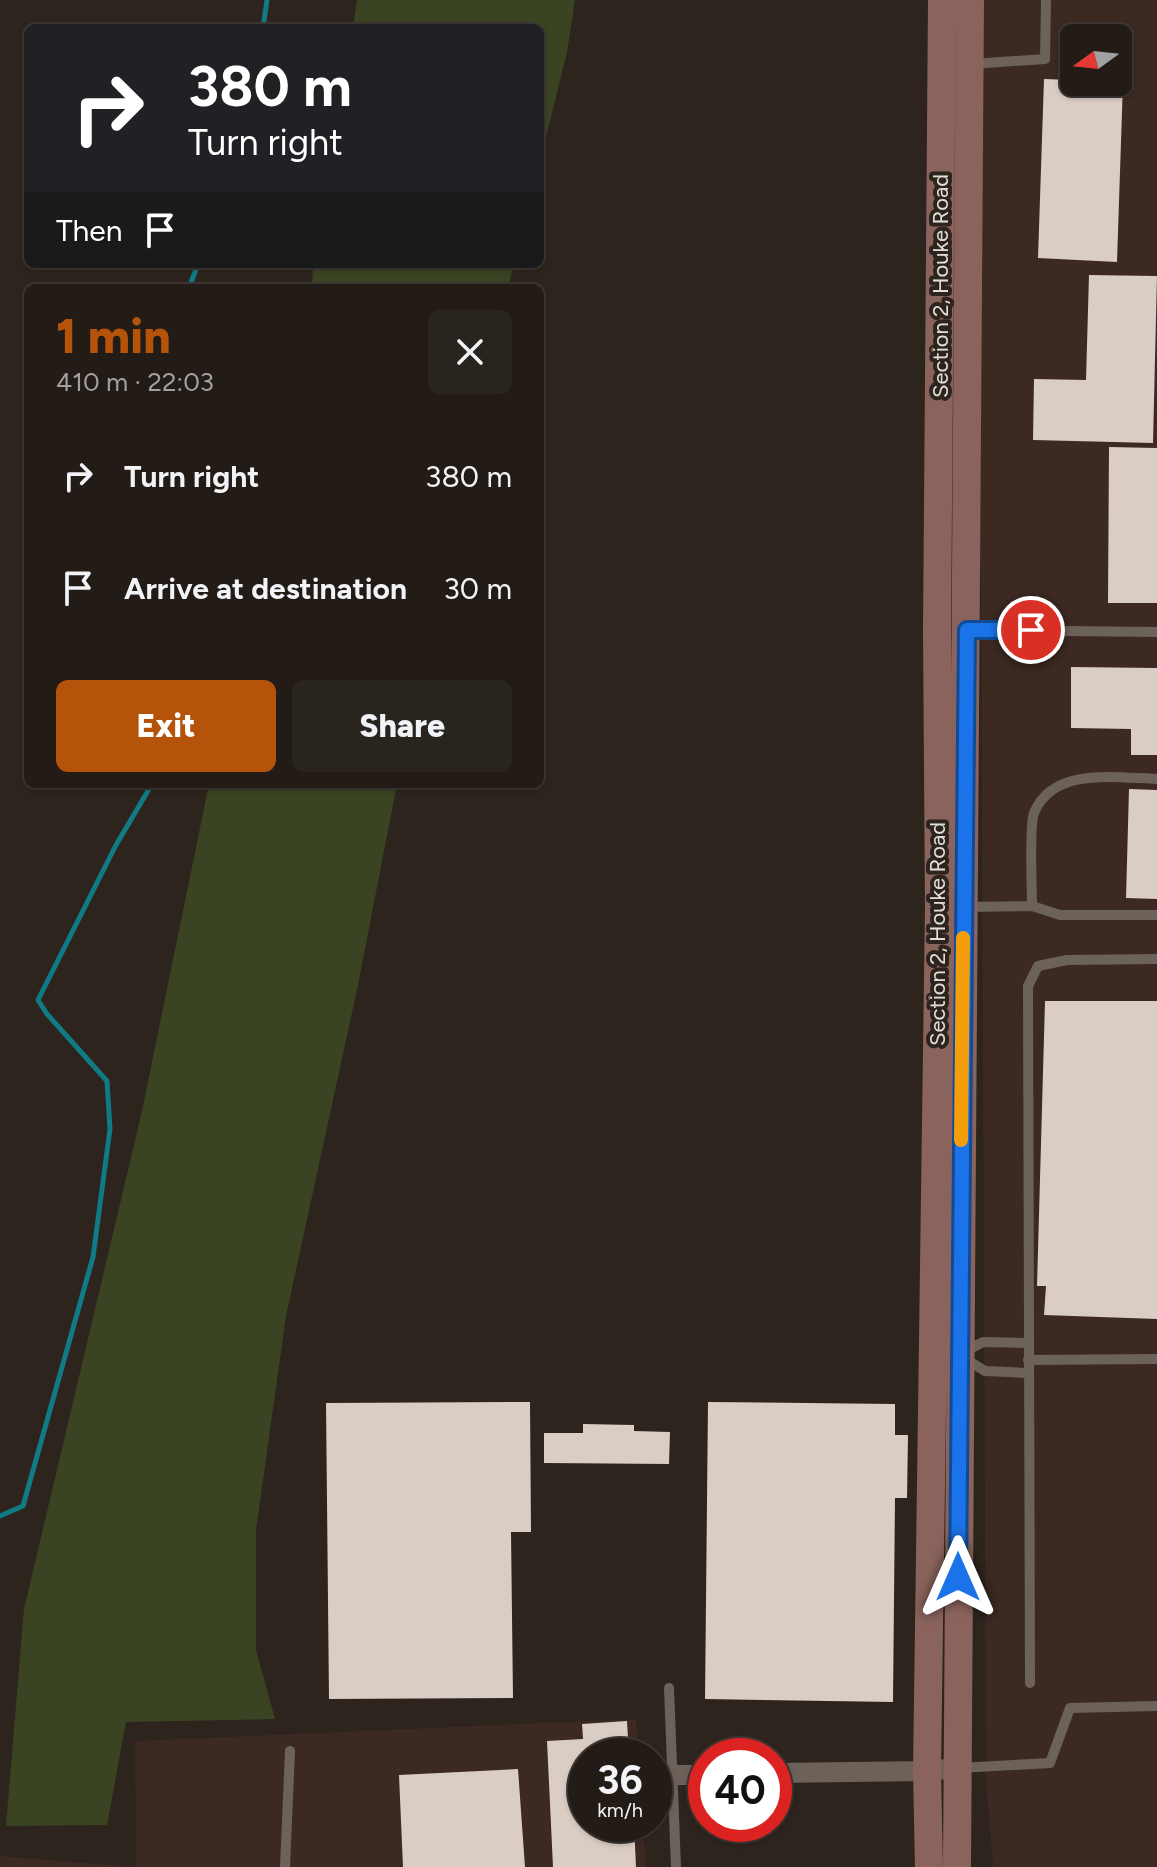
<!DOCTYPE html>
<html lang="en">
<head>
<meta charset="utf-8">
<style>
	:root { --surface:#221b16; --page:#2a241f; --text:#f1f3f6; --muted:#a2a1a1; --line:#3f3935; --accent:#b45309 }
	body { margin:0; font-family:Figtree,sans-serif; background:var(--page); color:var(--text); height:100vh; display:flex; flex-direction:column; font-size:30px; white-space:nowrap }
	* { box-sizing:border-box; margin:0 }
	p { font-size:26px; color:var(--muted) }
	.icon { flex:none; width:44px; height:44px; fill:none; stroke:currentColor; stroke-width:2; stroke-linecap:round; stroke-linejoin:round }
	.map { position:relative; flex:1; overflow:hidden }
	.drawer { position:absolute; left:24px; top:284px; width:520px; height:504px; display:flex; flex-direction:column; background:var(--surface); border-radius:12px; box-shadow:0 2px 6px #0004,0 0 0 2px var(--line) }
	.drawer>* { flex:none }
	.hud { position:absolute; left:24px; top:24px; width:520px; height:244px; border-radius:12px; box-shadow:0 2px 6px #0004,0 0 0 2px var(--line); background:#202124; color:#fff; overflow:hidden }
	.needle { width:52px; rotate:255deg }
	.tools { position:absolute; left:1060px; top:24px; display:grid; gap:16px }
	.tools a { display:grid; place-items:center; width:72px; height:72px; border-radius:12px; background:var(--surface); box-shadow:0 2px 6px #0004,0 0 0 2px var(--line); font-size:40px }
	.speed { position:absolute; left:568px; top:1738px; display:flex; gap:16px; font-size:40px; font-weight:700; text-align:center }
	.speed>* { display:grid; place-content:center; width:104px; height:104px; border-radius:50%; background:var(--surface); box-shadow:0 2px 6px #0004,0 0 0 2px var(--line); line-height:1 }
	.speed small { font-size:20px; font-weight:400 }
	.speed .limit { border:12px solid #d22; background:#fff; color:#111 }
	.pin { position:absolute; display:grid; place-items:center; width:68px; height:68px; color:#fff; margin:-34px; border:4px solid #fff; border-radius:50%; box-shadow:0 2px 8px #0007 }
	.me { position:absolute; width:88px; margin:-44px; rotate:0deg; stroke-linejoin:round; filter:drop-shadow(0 0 6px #0008) }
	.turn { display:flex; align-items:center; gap:28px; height:168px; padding:0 32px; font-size:36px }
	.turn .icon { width:104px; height:104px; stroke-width:2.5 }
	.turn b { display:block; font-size:56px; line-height:68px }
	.then { display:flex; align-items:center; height:76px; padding:0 32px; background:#0003; gap:16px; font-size:30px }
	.round { display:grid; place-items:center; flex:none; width:84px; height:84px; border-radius:12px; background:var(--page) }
	.head { display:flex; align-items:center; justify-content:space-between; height:136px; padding:0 32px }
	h1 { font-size:48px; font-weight:800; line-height:60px; color:var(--accent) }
	.action { display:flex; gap:16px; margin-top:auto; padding:16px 32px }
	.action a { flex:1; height:92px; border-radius:12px; background:var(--accent); color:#fff; font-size:32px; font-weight:800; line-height:92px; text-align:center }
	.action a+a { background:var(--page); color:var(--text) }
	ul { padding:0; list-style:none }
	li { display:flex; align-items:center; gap:24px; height:112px; padding:0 32px }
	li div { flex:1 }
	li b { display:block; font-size:30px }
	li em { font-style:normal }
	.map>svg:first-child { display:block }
</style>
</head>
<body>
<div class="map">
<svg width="1157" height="1867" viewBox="0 0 1157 1867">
	<rect width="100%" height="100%" fill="#2d241d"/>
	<path fill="#3b2922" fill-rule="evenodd" d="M952,0H1157V1867H993L986,1781L981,582ZM1074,38H1118V82H1074Z
		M636,1719L639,1756H586V1824H643L646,1867H0V1856L136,1867L135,1741Z"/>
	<path fill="#3a4423" d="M357,0H575L567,52L540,161V28H353Z
		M313,264H514L508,288H312Z
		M209,784H397L358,985L286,1316L256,1530V1650L275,1719L126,1722L107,1825L6,1826L24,1609L142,1111Z"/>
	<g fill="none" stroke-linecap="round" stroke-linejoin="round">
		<path stroke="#107a85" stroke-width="5" d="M263,28L267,0
			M189,288L198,264
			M0,1516L23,1506L93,1257L110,1129L107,1081L47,1014L38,1000L116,845L152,784"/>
	</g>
	<path fill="#dacdc4" d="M1044,79L1123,82L1117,262L1038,258Z
		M1089,275L1157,276L1153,443L1033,440L1034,379L1086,380Z
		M1109,447L1157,448V603H1108Z
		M1071,667L1157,668V755H1131V729L1071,728Z
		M1129,789L1157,790V899L1126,898Z
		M1045,1001H1157V1319L1044,1315L1046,1286H1037Z
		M530,1402L531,1532H511L513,1698L329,1699L326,1403Z
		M708,1402L895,1404V1435H908L907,1498H895L893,1702L705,1699Z
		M583,1424L634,1425V1431L670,1432L669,1464L544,1463V1433H583Z
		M627,1721L629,1756H586V1824H634L636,1867H553L547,1741L583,1739L582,1724Z
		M518,1769L525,1867H403L399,1775Z"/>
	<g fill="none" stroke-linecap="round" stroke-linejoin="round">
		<path stroke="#6d625a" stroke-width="10" d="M971,64L1045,59L1046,0
			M969,630L1157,632
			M1032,906C1032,888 1029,825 1034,813C1053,766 1117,778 1157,779
			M966,907L1032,906L1060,915H1157
			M964,1352L983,1342L1028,1343
			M964,1358L985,1371L1027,1373
			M1028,1360L1157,1359
			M1030,1683L1028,986L1038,966L1067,960L1157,959
			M669,1688L676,1867
			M959,1768L1050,1763L1070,1708L1157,1706
			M285,1867L290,1751"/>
		<path stroke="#6d625a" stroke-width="20" d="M774,1773L927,1771L957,1768
			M672,1775H706"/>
		<path stroke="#8a635c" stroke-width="28" d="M929,1867L927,1771L939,907L937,631L942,0
			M957,1867L970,0"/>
	</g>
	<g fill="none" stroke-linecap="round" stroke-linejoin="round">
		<defs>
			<path id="route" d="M958,1577L967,630H1031"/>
		</defs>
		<use href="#route" stroke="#114b97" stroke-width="20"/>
		<use href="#route" stroke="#1a73e8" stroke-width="14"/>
		<path stroke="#f59e0b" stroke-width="14" d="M961,1140L963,938"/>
	</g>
	<g text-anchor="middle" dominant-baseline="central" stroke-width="8" stroke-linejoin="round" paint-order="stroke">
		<g font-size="22" fill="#e3ddd8" stroke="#2d241d">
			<text transform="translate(940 286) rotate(-90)">Section 2, Houke Road</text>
			<text transform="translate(937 934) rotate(-90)">Section 2, Houke Road</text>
		</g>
	</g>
</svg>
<div class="tools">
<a><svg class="needle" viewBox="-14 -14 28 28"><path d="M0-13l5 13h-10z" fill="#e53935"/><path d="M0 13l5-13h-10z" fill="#a2a1a1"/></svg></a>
</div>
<div class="speed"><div>36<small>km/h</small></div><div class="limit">40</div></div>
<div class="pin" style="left:1031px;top:630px;background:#d93025"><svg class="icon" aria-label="arrive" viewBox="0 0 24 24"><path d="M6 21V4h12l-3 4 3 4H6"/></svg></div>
<svg class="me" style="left:958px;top:1577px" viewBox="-20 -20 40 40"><path d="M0-17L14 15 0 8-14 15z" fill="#1a73e8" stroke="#fff" stroke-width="4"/></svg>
<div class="hud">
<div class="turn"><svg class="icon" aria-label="right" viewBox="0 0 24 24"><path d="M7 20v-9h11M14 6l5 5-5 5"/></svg><div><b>380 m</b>Turn right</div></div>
<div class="then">Then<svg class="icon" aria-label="arrive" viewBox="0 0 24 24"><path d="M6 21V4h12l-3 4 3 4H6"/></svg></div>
</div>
<section class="drawer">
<div class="head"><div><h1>1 min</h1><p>410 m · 22:03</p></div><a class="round"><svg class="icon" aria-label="close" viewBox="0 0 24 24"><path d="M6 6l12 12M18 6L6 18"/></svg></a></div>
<ul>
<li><svg class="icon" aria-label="right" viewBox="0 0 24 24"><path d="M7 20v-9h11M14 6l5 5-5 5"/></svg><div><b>Turn right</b></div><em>380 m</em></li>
<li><svg class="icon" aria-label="arrive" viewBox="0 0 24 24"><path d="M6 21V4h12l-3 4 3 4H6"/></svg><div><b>Arrive at destination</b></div><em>30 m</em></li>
</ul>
<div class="action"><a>Exit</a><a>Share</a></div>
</section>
</div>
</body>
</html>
